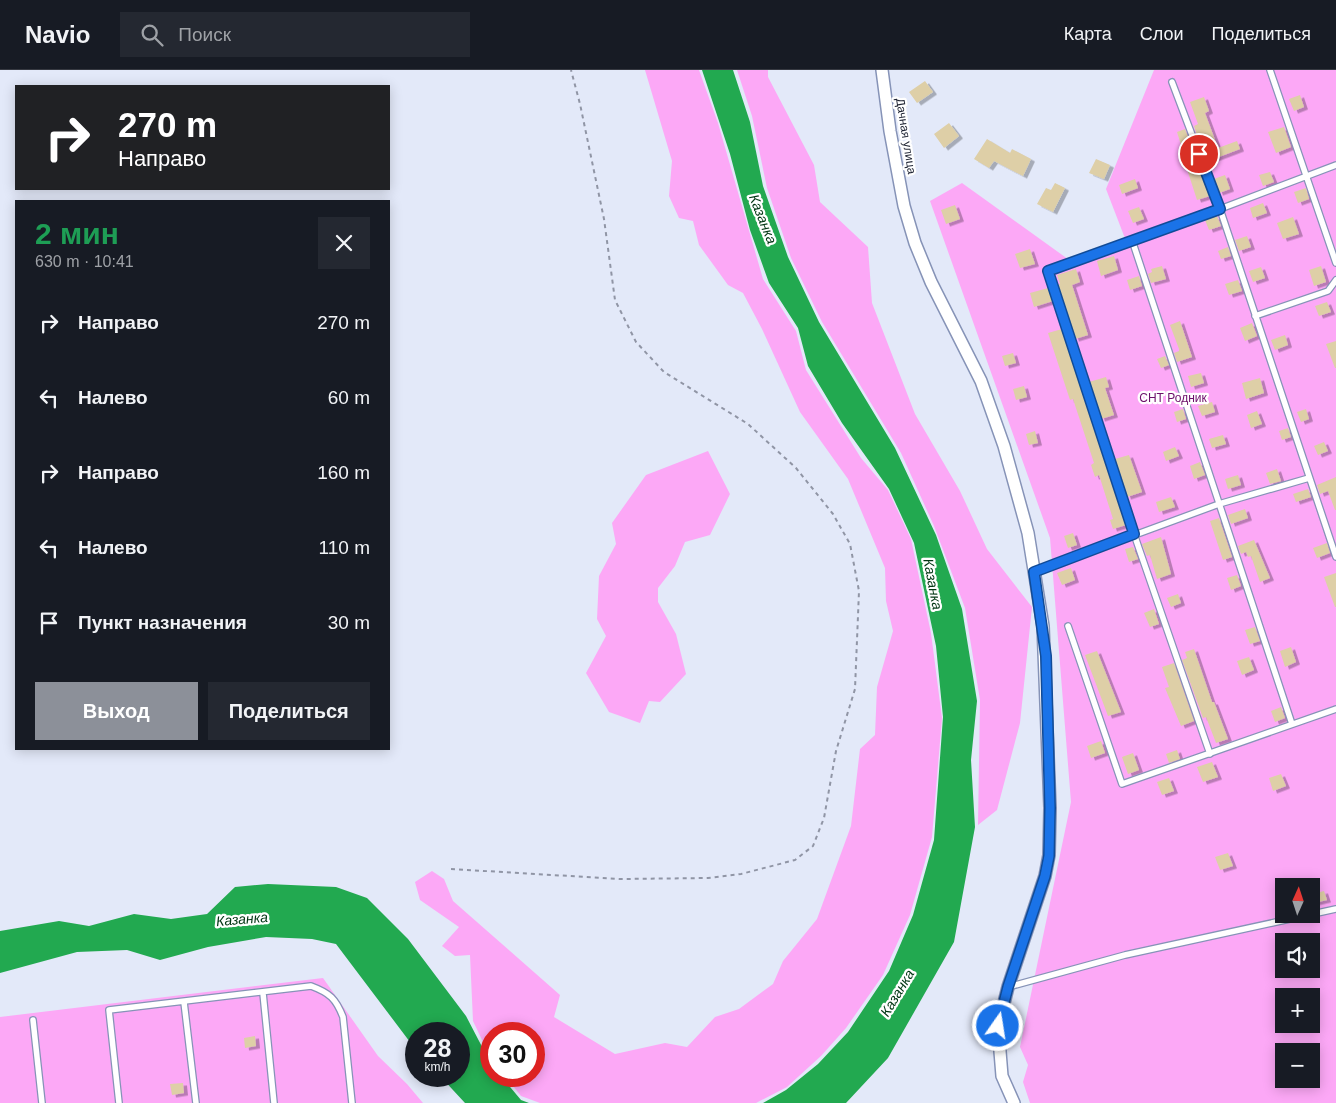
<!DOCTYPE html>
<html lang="ru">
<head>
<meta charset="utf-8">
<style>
	:root { --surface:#171b24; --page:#242831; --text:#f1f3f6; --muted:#9ea1a6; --line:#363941; --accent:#8c9099 }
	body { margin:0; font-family:Arial,sans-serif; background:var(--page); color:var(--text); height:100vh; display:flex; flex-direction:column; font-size:19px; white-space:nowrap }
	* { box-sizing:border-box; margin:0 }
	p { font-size:16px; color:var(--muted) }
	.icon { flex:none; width:28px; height:28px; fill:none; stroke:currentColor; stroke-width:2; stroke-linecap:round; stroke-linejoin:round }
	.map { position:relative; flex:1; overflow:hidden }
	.sheet { position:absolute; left:15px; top:130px; width:375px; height:550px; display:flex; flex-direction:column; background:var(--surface); border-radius:0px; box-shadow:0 2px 12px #0003 }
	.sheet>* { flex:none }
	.banner { position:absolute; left:15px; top:15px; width:375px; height:105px; border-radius:0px; box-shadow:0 2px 12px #0003; background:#202124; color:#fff; overflow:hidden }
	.needle { width:32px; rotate:3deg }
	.fabs { position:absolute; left:1275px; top:808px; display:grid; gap:10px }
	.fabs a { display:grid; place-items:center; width:45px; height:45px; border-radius:0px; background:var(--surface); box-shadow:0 2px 12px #0003; font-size:25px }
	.speed { position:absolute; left:405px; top:952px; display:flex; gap:10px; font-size:25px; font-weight:700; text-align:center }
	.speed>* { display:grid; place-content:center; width:65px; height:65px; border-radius:50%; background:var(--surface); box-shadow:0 2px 12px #0003; line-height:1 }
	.speed small { font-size:12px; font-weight:400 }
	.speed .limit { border:8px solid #d22; background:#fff; color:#111 }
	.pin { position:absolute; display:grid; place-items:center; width:42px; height:42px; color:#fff; margin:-21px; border:2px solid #fff; border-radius:50%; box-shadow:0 1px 5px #0007 }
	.me { position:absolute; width:55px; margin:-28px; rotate:13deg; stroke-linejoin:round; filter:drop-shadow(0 0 4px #0008) }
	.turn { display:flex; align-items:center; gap:18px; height:105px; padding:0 20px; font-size:22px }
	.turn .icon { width:65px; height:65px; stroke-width:2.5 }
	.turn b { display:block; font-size:35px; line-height:42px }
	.round { display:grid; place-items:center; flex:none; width:52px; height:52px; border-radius:0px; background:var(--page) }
	.summary { display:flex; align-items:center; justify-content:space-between; height:85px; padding:0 20px }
	h1 { font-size:30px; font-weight:700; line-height:38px; color:#1e9e55 }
	.action { display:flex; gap:10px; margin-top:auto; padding:10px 20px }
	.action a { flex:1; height:58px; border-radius:0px; background:var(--accent); color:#fff; font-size:20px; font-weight:700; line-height:58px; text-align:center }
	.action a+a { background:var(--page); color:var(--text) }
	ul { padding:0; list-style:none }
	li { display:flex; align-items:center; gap:15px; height:75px; padding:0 20px }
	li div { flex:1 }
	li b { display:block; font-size:19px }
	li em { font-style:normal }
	header { display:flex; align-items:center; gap:30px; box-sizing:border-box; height:70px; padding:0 25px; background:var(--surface); border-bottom:1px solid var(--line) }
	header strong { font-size:24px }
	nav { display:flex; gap:28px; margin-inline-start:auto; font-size:18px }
	.search { width:350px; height:45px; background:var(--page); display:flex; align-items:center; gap:12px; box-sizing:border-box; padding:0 18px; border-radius:0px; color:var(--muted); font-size:19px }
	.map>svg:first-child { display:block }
</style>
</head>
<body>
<header>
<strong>Navio</strong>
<div class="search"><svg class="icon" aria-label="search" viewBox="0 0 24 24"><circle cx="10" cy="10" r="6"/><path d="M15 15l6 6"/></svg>Поиск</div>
<nav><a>Карта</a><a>Слои</a><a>Поделиться</a></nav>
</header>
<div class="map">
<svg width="1336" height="1033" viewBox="0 0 1336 1033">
	<defs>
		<filter id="shadow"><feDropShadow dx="4" dy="2.5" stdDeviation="0" flood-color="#0004"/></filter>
	</defs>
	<rect width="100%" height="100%" fill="#e3e9f9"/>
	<path fill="#fca8f6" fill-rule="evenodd" d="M645,0H699L718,53L763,209L796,261L806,300L861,388L888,420L911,469L931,563L942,648L932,767L910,845L883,905L846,958L821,986L787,1017L756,1033H540L521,1026L505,1006H534V964H491V989L473,951L470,885L455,886L442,876L459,857L420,830L415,812L432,801L444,809L453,831L560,925L554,947L615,984L665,973L687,977L715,947L739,939L773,914L783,891L817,849L851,756L860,679L875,665L877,617L893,561L886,531L885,498L848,409L800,342L762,259L743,223L728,215L699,175L693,151L679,148L669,126L672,91Z
		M737,0H768V7L814,95L820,132L868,177L872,233L915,344L960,421L987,479L1032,537L1020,653L997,740L978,755L980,630L965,538L934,456L901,383L822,252L791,188L767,118L752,46Z
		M1154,0H1336V1033H1030L1023,1012L1028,995L1020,977L1071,732L1050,468L930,131L962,113L1072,192L1126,171L1106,119ZM1284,816H1311V844H1284ZM1284,871H1311V899H1284ZM1284,926H1311V954H1284ZM1284,981H1311V1009H1284Z
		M708,381L730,424L710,465L685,472L675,496L658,518V532L676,564L686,604L660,632L649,631L640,653L609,642L586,603L606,566L597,549L599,506L616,474L612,453L646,405Z
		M323,908L378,986L407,1014L423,1033H0V947Z"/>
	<path fill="#22a950" d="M702,0H733L750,52L763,116L788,187L819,252L895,378L936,465L962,539L977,631L971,690L975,757L954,872L888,988L846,1033H763L786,1020L818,994L848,962L889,901L913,845L934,770L943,647L936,576L914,473L889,419L842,353L808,296L798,258L769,213L750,160L730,84Z
		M268,814L336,817L367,828L408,869L466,946L491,994V1006H501L521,1030L529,1033H465L440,1006H459V964H416V980L336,874L312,869L266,867L208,877L160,890L127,880L77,882L0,903V861L59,851L89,856L134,844L171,849L207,844L235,817Z"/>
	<path fill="#decfa7" filter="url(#shadow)" d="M925,11L933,22L917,33L909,22Z
		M1300,25L1304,37L1294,41L1289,29Z
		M1204,27L1209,41L1205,43L1218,78L1237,71L1240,79L1211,90L1203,67L1198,69L1194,56L1198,54L1190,32Z
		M949,53L959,66L944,78L934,64Z
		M1284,57L1291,77L1276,83L1268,62Z
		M1185,59L1190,72L1181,75L1177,62Z
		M987,69L1010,83L1012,79L1031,89L1023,106L994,91L989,98L974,89Z
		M1096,89L1110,95L1104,109L1089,103Z
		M1196,89L1210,126L1197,130L1185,93Z
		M1270,102L1274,112L1263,116L1259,105Z
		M1225,105L1230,119L1219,123L1214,109Z
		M1135,109L1138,118L1122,124L1119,115Z
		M1055,113L1065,118L1053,142L1037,134L1046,118L1051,120Z
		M1306,118L1309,129L1298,133L1294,122Z
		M1263,133L1267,143L1253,148L1250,138Z
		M955,135L960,149L946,154L941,140Z
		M1139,137L1144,149L1133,153L1128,141Z
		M1217,146L1221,156L1209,160L1205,150Z
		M1293,147L1299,164L1283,169L1277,153Z
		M1247,166L1251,177L1239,181L1235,170Z
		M1228,177L1231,186L1221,189L1218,181Z
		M1030,179L1035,194L1020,198L1015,184Z
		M1114,186L1118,200L1101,206L1097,191Z
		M1162,196L1166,209L1151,213L1148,204L1152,202L1151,199Z
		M1321,196L1326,212L1314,216L1309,200Z
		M1261,197L1265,208L1253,212L1249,201Z
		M1076,199L1080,212L1072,215L1088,265L1075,269L1057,215L1060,214L1057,205Z
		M1139,206L1142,216L1130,220L1127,210Z
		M1238,210L1242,221L1229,225L1225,214Z
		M1048,218L1053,231L1034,237L1030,223Z
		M1327,232L1331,242L1319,246L1315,236Z
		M1180,251L1192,287L1177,292L1174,283L1179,281V279L1170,255Z
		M1252,253L1257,266L1245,271L1240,258Z
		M1062,259L1126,455L1113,459L1110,450L1113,449L1099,405L1095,407L1091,395L1094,393L1073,329L1070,330L1048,263Z
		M1285,265L1288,275L1275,280L1271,270Z
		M1336,271V298H1335L1326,274Z
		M1013,283L1016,293L1005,296L1002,286Z
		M1165,286L1169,295L1161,298L1157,289Z
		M1201,303L1204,313L1191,317L1188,306Z
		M1106,307L1109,317L1105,318L1114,345L1101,349L1089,312Z
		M1260,308L1264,323L1246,329L1242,313Z
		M1024,316L1027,327L1016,330L1013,319Z
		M1212,332L1215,342L1202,346L1198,336Z
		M1183,339L1186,349L1177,352L1174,342Z
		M1306,339L1309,349L1301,352L1297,342Z
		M1257,341L1262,354L1251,358L1247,345Z
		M1288,358L1291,367L1282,370L1279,361Z
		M1035,361L1038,373L1029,375L1026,364Z
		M1223,365L1226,374L1212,378L1209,369Z
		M1324,372L1328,381L1318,385L1314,376Z
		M1175,377L1179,386L1166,391L1163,382Z
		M1129,385L1142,422L1127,427L1115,389Z
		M1200,392L1205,405L1194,409L1190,396Z
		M1277,399L1281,411L1270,414L1266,403Z
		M1238,405L1241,415L1228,419L1225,409Z
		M1336,407V440H1335L1328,421L1320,424L1317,415Z
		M1308,419L1311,427L1296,432L1293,424Z
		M1171,427L1175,437L1159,442L1156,432Z
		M1245,439L1248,448L1231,454L1228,445Z
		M1219,448L1232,487L1223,490L1210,451Z
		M1073,463L1077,475L1068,478L1064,466Z
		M1161,467L1171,504L1157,509L1150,485L1147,486L1142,474Z
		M1254,470L1270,508L1260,512L1251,486L1248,487L1246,482L1241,484L1238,476Z
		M1327,473L1330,483L1317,488L1313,478Z
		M1133,477L1138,489L1129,492L1125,479Z
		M1071,498L1075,510L1062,515L1057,503Z
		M1336,503V537H1335L1324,507Z
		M1237,505L1241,516L1231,520L1227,508Z
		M1178,524L1181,533L1171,537L1167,528Z
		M1154,539L1159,554L1150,557L1144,543Z
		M1255,557L1260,571L1250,574L1245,560Z
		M1291,577L1296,592L1285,597L1280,581Z
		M1194,579L1212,632H1214L1228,669L1216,673L1206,647L1203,648L1182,590L1187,588L1185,582Z
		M1097,581L1121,642L1108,646L1085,585Z
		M1249,587L1254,600L1242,605L1237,591Z
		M1174,593L1194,651L1181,656L1165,618L1169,617L1162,597Z
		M1281,637L1285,648L1275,652L1271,641Z
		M1101,671L1105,683L1091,688L1087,676Z
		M1177,680L1180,689L1169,693L1166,684Z
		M1133,683L1139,700L1128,704L1122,687Z
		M1212,692L1218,707L1203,712L1197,697Z
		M1281,704L1286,716L1273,721L1269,708Z
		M1169,708L1174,721L1162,725L1157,712Z
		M1228,783L1233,796L1220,800L1215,787Z
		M1324,821L1327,830L1314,833L1312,824Z
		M255,966L256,976L245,978L244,968Z
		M183,1013L184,1023L172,1025L170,1014Z"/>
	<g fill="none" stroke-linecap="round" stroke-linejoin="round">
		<defs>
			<path id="service" d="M1270,0L1336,193
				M1172,12L1220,139L1336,95
				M1132,170L1292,654
				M1255,246L1328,221L1336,210
				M1034,502L1219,434L1309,408
				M1068,556L1122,714L1336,639
				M1210,684L1134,464L1048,201L1220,139L1336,487
				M1008,917L1125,885L1336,839
				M263,923L274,1033
				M184,932L196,1033
				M33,950L42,1033
				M119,1033L109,940L311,916C330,923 336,929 343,947L352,1033"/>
			<path id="minor" d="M882,0L890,61L904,136L915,173L931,212L981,311L1004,376L1028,463L1043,556L1050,738L1049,785L1045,806L1008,917L998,957L1002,1006L1014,1033"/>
		</defs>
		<use href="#service" stroke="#8693b7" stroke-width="8"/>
		<use href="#minor" stroke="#8693b7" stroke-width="14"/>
		<path stroke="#9095a5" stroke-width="2" stroke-dasharray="4 4" stroke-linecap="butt" d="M451,799L620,809L708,808L741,804L795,790L813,776L824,748L836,681L855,619L859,521L850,474L833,444L796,398L748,354L664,302L636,272L615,230L604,149L580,34L571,0"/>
		<use href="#service" stroke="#fff" stroke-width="5.5"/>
		<use href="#minor" stroke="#fff" stroke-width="11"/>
	</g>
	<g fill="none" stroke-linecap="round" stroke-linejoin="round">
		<defs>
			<path id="route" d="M998,956L1008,917L1045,806L1049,786L1050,738L1046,586L1034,502L1134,464L1048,201L1220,139L1199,84"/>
		</defs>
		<use href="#route" stroke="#114b97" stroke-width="12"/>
		<use href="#route" stroke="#1a73e8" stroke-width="9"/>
	</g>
	<g text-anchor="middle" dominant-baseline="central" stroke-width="4.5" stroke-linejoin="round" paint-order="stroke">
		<g font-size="12" fill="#1e2332" stroke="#fff">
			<text transform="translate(906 66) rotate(81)">Дачная улица</text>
		</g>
		<g font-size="12" fill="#6c0f6a" stroke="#fff">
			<text x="1173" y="328">СНТ Родник</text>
		</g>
		<g font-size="14" font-style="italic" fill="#013513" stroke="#fff">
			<text transform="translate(763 149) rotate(68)">Казанка</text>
			<text transform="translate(933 514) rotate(79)">Казанка</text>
			<text transform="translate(242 849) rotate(-5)">Казанка</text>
			<text transform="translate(897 923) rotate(-59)">Казанка</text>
		</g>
	</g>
</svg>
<div class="fabs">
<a><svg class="needle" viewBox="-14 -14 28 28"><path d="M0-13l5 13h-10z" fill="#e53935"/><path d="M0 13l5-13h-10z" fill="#9ea1a6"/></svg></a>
<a><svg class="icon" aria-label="sound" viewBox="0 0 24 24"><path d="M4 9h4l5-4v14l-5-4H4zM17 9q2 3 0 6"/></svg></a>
<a>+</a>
<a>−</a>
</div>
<div class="speed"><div>28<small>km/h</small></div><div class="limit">30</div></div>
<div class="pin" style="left:1199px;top:84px;background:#d93025"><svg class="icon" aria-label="arrive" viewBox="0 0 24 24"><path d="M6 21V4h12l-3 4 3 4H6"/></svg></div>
<svg class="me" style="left:998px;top:956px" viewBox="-20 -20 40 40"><circle r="17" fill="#1a73e8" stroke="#fff" stroke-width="3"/><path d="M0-11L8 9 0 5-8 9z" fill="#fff"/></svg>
<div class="banner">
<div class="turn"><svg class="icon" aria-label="right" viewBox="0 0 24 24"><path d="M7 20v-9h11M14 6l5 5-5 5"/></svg><div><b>270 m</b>Направо</div></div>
</div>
<section class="sheet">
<div class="summary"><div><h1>2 мин</h1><p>630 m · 10:41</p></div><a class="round"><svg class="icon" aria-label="close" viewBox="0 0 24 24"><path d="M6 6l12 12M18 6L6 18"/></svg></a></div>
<ul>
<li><svg class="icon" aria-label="right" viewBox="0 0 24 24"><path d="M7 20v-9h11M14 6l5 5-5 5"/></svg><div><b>Направо</b></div><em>270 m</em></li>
<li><svg class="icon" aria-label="left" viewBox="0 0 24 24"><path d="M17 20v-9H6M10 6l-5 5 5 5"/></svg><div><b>Налево</b></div><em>60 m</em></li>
<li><svg class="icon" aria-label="right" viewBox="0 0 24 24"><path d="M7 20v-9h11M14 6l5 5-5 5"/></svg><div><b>Направо</b></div><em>160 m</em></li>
<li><svg class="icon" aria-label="left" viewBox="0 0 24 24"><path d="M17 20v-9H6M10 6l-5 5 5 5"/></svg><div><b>Налево</b></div><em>110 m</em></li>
<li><svg class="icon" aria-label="arrive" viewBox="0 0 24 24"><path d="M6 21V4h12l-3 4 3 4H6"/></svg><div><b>Пункт назначения</b></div><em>30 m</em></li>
</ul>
<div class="action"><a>Выход</a><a>Поделиться</a></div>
</section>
</div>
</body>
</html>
